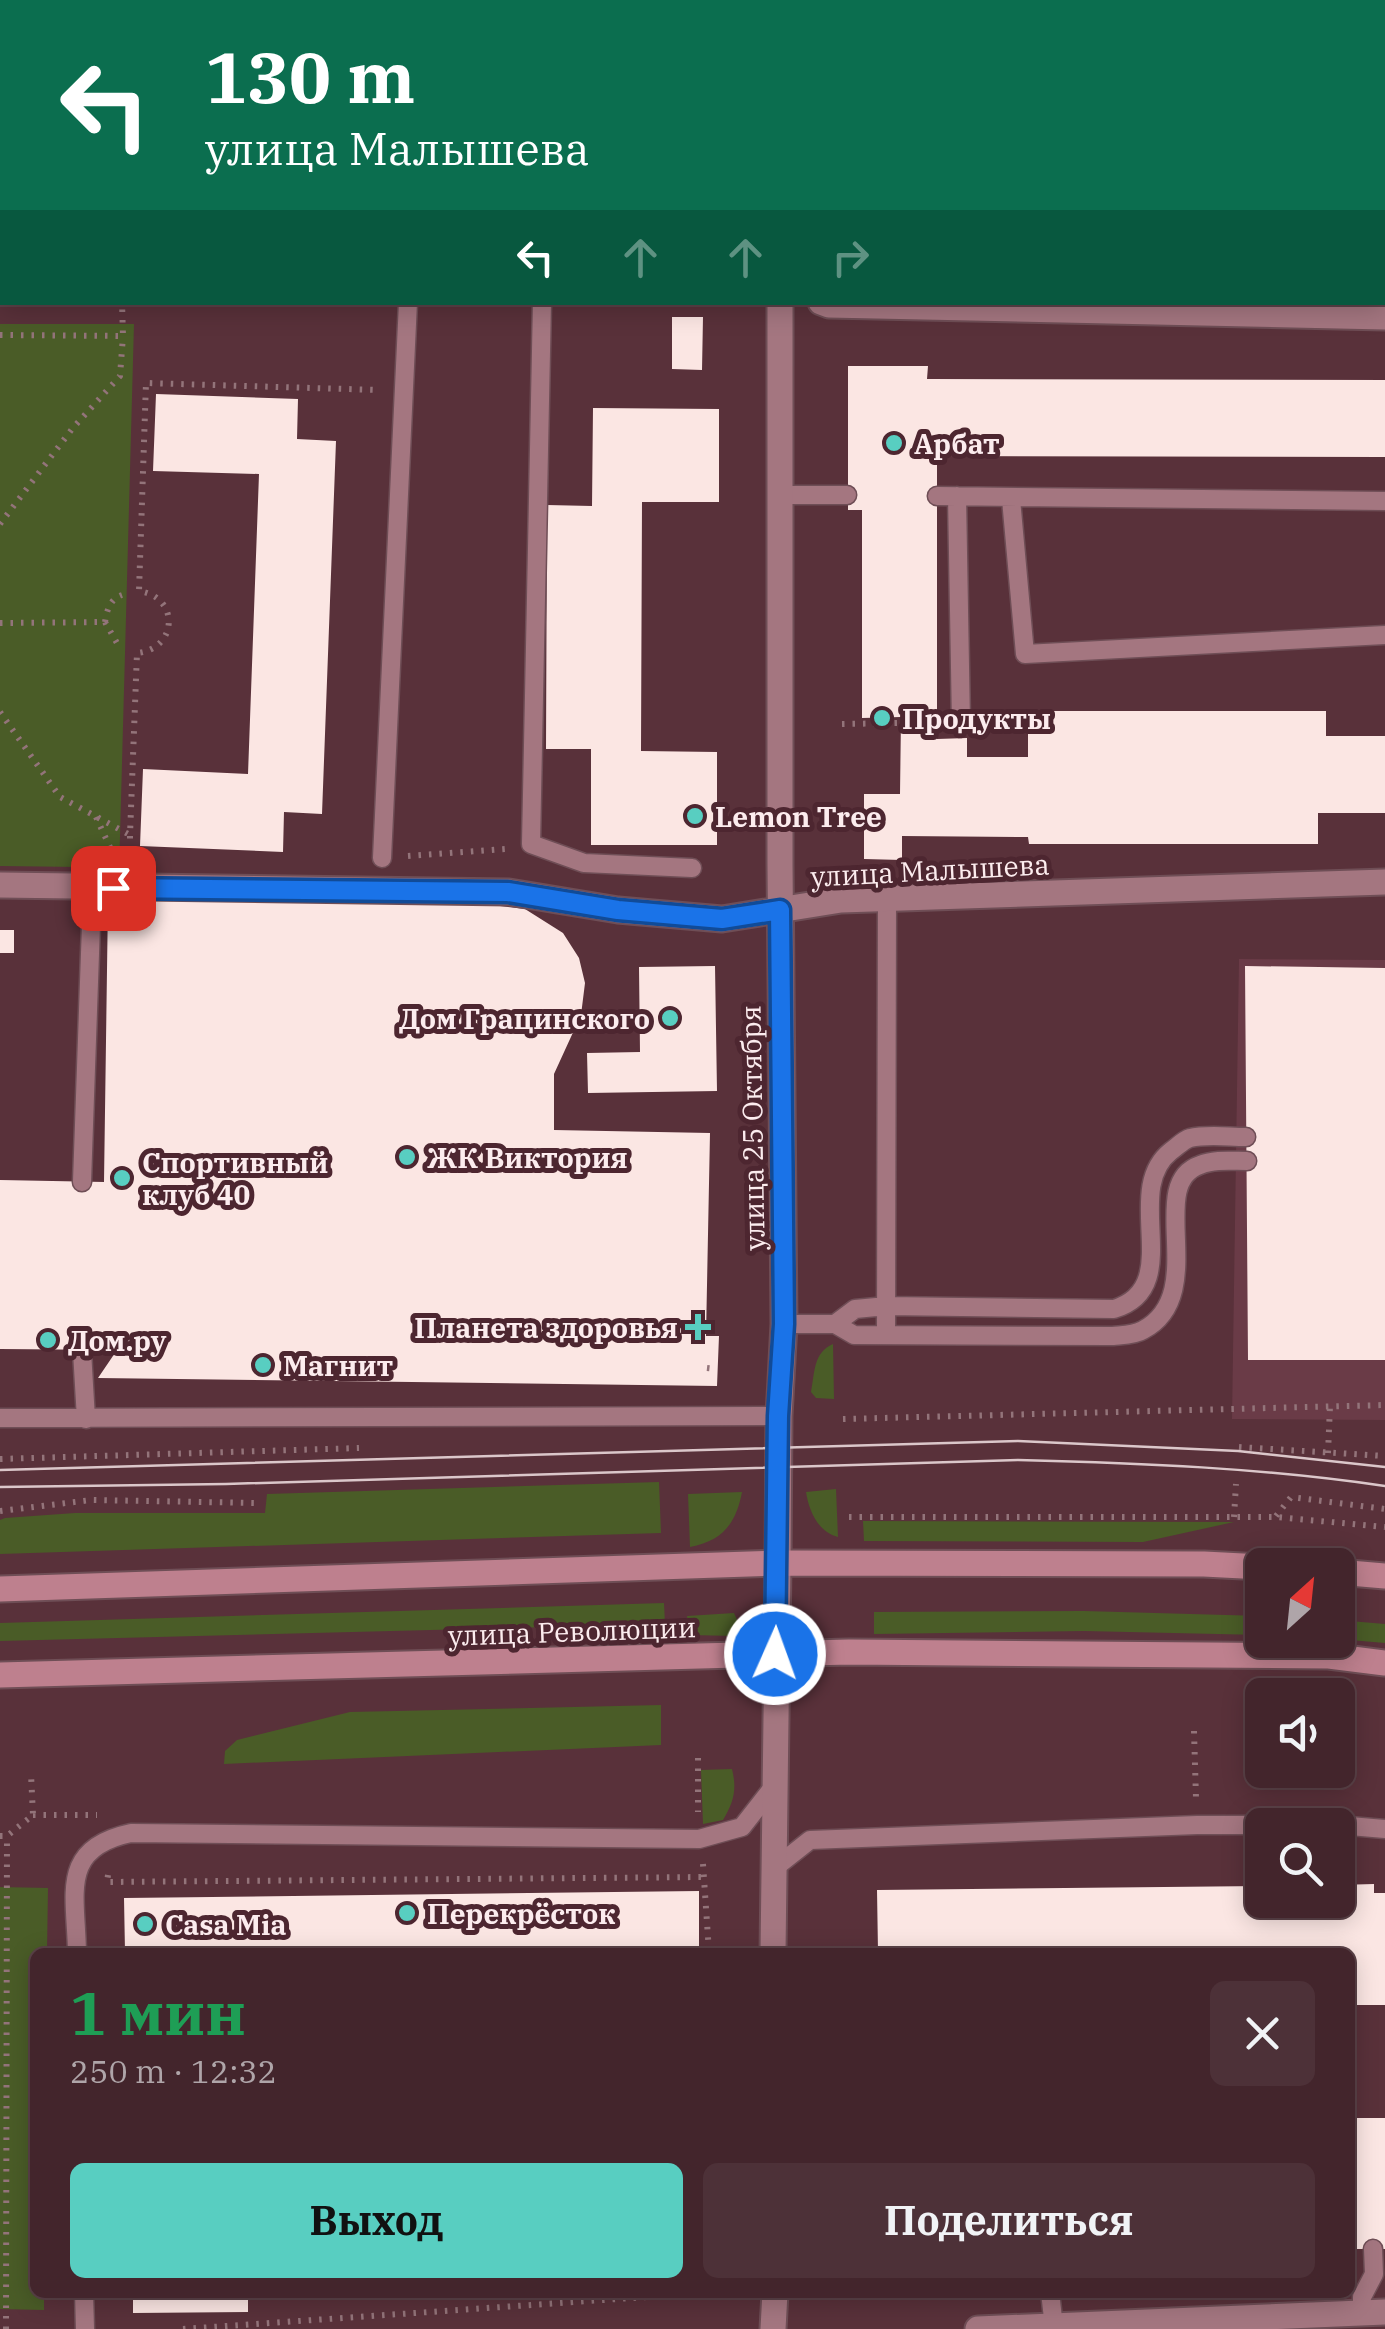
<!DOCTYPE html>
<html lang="ru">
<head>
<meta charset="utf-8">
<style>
	:root { --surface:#43252c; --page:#4d3138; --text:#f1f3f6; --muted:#afa5a9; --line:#5b4248; --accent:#58cec1 }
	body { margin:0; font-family:"IBM Plex Serif",serif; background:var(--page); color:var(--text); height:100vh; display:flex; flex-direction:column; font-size:38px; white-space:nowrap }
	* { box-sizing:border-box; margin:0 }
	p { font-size:32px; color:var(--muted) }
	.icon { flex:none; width:55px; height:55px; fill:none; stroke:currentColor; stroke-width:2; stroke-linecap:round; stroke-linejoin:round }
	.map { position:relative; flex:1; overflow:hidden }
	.sheet { position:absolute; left:30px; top:1948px; width:1325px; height:350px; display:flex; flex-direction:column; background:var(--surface); border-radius:15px; box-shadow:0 5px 25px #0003,0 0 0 2px var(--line) }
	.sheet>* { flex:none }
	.banner { position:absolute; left:0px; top:0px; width:1385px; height:305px; box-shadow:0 5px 25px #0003,0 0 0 2px var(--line); background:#0b6e4f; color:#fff; overflow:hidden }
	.needle { width:65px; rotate:27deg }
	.controls { position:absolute; left:1245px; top:1548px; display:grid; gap:20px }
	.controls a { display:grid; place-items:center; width:110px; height:110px; border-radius:15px; background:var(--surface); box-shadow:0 5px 25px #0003,0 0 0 2px var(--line); font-size:50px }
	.pin { position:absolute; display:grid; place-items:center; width:85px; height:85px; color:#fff; margin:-42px; border-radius:20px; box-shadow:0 5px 15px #0006 }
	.me { position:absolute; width:110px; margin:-55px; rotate:2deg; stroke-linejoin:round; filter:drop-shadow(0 0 8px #0008) }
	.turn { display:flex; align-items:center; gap:35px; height:210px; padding:0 40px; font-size:45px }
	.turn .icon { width:130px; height:130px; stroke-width:2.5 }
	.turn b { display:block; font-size:70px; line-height:85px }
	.lanes { display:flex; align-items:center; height:95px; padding:0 40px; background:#0003; justify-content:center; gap:50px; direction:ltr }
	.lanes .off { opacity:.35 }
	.round { display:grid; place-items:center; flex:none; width:105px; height:105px; border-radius:15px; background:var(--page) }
	.headline { display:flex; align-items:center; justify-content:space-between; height:170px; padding:0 40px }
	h1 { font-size:60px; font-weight:800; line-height:75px; color:#1e9e55 }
	.action { display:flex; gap:20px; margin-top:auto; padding:20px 40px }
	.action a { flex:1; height:115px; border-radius:15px; background:var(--accent); color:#111; font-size:40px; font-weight:800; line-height:115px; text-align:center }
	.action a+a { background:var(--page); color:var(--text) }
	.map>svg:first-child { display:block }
</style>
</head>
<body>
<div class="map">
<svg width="1385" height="2329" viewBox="0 0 1385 2329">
	<rect width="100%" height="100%" fill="#59313a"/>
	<path fill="#6a3b47" d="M1239,959L1385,960V1420L1232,1419Z"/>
	<path fill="#4a5c27" d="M0,324H134L119,873L81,867L0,866Z
		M833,1344L834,1399L816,1398L811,1392C815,1372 813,1353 833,1344Z
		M659,1482L661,1533L0,1554V1520L5,1518L75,1513H265L267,1494Z
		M836,1489L838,1537C818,1532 809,1511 806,1492Z
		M742,1492C736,1524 722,1541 690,1547L688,1494Z
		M863,1521L1234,1522L1143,1542L864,1541Z
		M664,1603L665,1624L0,1641V1623Z
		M1084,1611L1262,1616V1635L1084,1631L874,1634V1612Z
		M734,1613L738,1622L734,1636L690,1635L687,1616Z
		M1338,1620L1385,1624V1643L1338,1639Z
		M661,1705V1745L224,1764L225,1751L237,1740L350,1712Z
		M732,1769C737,1789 734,1802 723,1820L703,1824L701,1770Z
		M0,1887L48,1888L47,1952H35V2292L44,2293V2310L0,2309Z"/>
	<path fill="#fbe6e3" d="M672,317H703L702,370L672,369Z
		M848,366H928L927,379L1385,380V457L937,456V739L967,738V757H1028V711H1326V736H1385V813H1318V844H1029L1028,837L902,836V860L864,859V794H900L901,717L862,718V510H848Z
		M156,394L298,399L297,439L336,441L322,814L284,812L283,852L140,846L143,769L248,774L259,474L153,471Z
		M593,408L719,409V502H642L641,751L717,752V845H591V749H546L547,505L592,506Z
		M108,900L476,903L525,909L563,933L579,958L585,983L581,1015L554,1074V1130L710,1133L706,1336H719L717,1386L98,1378L117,1350L0,1349V1180L104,1182Z
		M0,930H14V953H0Z
		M715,966L717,1091L588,1093L587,1053L640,1052L639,967Z
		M1245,966L1385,968V1360H1248Z
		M1374,1884V1893H1385V2005H1350V1952H878L877,1890L1262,1886V1900H1338V1885Z
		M699,1891V1952H125L124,1898Z
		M1354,2118H1385V2249H1356Z
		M133,2292H248V2312L133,2313Z"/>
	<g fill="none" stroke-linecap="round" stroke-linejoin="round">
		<defs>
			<path id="service" d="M542,302L531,844L584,863L692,868
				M779,495H847
				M937,496L1385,501
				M957,496L961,723
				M1011,499L1025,654L1385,635
				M382,858L408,302
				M82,1182L91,925L89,888
				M784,1324H835L855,1309L887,1306L1114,1309C1187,1287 1120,1191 1171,1151C1177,1147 1183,1140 1190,1138C1207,1134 1228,1137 1246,1137
				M835,1324L854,1335L1113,1336C1122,1335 1135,1335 1143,1330C1211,1294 1144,1184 1200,1165C1214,1159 1232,1161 1247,1161
				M886,1335L887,899
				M82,1351L86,1419
				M0,1418L779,1416
				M1338,1825L1385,1829
				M772,1870L810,1840L1197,1825H1316
				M77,1952C76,1894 59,1848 131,1833L699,1839L742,1827L774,1786
				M84,2292L85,2329
				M1050,2292L1054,2327
				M1362,2313V2297L1374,2274L1373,2249"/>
			<path id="minor" d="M0,274H2
				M821,302L829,305L1385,317
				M0,885L509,892L618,910L722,919L841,900L1385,882
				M773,1952L778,1563
				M773,2329L775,2292
				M978,2329L1385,2312"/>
			<path id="tertiary" d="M786,2L787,0
				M778,1563L779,1416L784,1324L780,864V302"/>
			<path id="secondary" d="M1338,1572L1385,1576
				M0,1589L778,1563L1204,1564L1262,1567
				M0,1675L849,1652L1329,1656L1385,1663"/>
		</defs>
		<use href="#service" stroke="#6f4e56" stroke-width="21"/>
		<use href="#minor" stroke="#6f4e56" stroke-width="29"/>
		<use href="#tertiary" stroke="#6f4e56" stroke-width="29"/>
		<use href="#secondary" stroke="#6f4e56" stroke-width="29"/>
		<path stroke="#93747a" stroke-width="6" stroke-dasharray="2.5 8" stroke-linecap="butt" d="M1362,2V0
			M0,335L123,336L122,302
			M0,524L72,429L120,376L123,336
			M105,622L117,643
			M0,623L105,622C107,610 110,599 122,595
			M0,712L60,797L130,835
			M842,724L900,723
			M96,817L114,856
			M137,856L130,851V835L137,653C178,649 180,597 139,591L146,383L379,390
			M408,856L505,849
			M707,1368L716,1369
			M843,1419L1385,1405
			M1239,1447L1385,1456
			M1328,1453L1330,1406
			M0,1459L359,1448
			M0,1511L91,1500L258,1503
			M1276,1516L1291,1497L1385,1509
			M849,1517H1276L1385,1527
			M1234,1517L1236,1484
			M1194,1731L1196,1798
			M698,1758V1812
			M33,1815H97
			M0,1836H7L33,1815L31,1774
			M703,1864L709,1952
			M108,1875L107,1882L705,1877
			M6,2329L7,1836
			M183,2329L719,2292"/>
		<use href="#service" stroke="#a47680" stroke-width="18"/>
		<use href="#minor" stroke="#a47680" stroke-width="25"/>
		<use href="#tertiary" stroke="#a47680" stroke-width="25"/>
		<use href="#secondary" stroke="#be808e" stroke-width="25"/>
		<path stroke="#dbc7ca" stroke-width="2.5" d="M0,1470L1018,1441L1238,1451L1385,1467
			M0,1487L226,1484L1018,1460C1141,1463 1263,1468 1385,1486"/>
	</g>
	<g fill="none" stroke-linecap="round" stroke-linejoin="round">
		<defs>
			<path id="route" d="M113,888L508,892L618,910L722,919L780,910L784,1324L778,1416L775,1654"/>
		</defs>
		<use href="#route" stroke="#114b97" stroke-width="25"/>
		<use href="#route" stroke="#1a73e8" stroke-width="18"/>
	</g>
	<g fill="#58cec1" stroke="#4d2630" stroke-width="4">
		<circle cx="894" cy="443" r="10"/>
		<circle cx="882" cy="718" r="10"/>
		<circle cx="695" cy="816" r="10"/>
		<circle cx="670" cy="1018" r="10"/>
		<circle cx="407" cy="1157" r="10"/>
		<circle cx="122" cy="1178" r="10"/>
		<path d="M693 1312h10v10h10v10h-10v10h-10v-10h-10v-10h10z"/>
		<circle cx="48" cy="1340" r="10"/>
		<circle cx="263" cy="1365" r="10"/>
		<circle cx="407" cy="1913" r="10"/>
		<circle cx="145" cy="1924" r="10"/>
	</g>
	<g text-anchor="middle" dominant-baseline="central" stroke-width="10" stroke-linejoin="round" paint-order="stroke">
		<g font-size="28" font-weight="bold" fill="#fcecee" stroke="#4d2630" text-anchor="start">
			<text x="914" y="443">Арбат</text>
			<text x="902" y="718">Продукты</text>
			<text x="715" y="816">Lemon Tree</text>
			<text x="650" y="1018" text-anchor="end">Дом Грацинского</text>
			<text x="427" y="1157">ЖК Виктория</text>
			<text x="142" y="1162">Спортивный<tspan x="142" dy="32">клуб 40</tspan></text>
			<text x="678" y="1327" text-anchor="end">Планета здоровья</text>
			<text x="68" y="1340">Дом.ру</text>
			<text x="283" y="1365">Магнит</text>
			<text x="427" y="1913">Перекрёсток</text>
			<text x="165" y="1924">Casa Mia</text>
		</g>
		<g font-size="28" fill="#fcecee" stroke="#4d2630">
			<text transform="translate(930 870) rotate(-3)">улица Малышева</text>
			<text transform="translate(752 1128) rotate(-91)">улица 25 Октября</text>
			<text transform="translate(572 1631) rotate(-2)">улица Революции</text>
		</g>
	</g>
</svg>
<div class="controls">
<a><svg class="needle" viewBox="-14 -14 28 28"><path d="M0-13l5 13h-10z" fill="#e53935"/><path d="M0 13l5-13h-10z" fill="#afa5a9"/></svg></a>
<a><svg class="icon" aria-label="sound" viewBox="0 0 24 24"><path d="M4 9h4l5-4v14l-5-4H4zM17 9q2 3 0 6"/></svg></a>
<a><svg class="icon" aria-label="search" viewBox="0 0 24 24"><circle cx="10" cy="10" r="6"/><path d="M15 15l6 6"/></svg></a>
</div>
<div class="pin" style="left:113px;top:888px;background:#d93025"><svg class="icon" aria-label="arrive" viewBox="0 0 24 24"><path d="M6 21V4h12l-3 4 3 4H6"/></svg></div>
<svg class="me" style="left:775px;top:1654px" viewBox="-20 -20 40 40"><circle r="17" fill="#1a73e8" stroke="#fff" stroke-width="3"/><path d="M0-11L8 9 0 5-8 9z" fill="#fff"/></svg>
<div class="banner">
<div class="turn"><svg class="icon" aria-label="left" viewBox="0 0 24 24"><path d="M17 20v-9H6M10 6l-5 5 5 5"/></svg><div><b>130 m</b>улица Малышева</div></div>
<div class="lanes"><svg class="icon" aria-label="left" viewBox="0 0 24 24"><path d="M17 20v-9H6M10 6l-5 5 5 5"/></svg><svg class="icon off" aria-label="ahead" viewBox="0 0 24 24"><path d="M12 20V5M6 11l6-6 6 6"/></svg><svg class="icon off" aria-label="ahead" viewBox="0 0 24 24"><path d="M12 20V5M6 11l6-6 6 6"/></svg><svg class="icon off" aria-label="right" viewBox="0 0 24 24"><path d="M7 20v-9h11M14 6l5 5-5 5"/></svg></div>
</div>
<section class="sheet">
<div class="headline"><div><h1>1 мин</h1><p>250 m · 12:32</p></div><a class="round"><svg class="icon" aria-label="close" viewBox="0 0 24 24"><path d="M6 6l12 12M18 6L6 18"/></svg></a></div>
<div class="action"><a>Выход</a><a>Поделиться</a></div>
</section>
</div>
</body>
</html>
